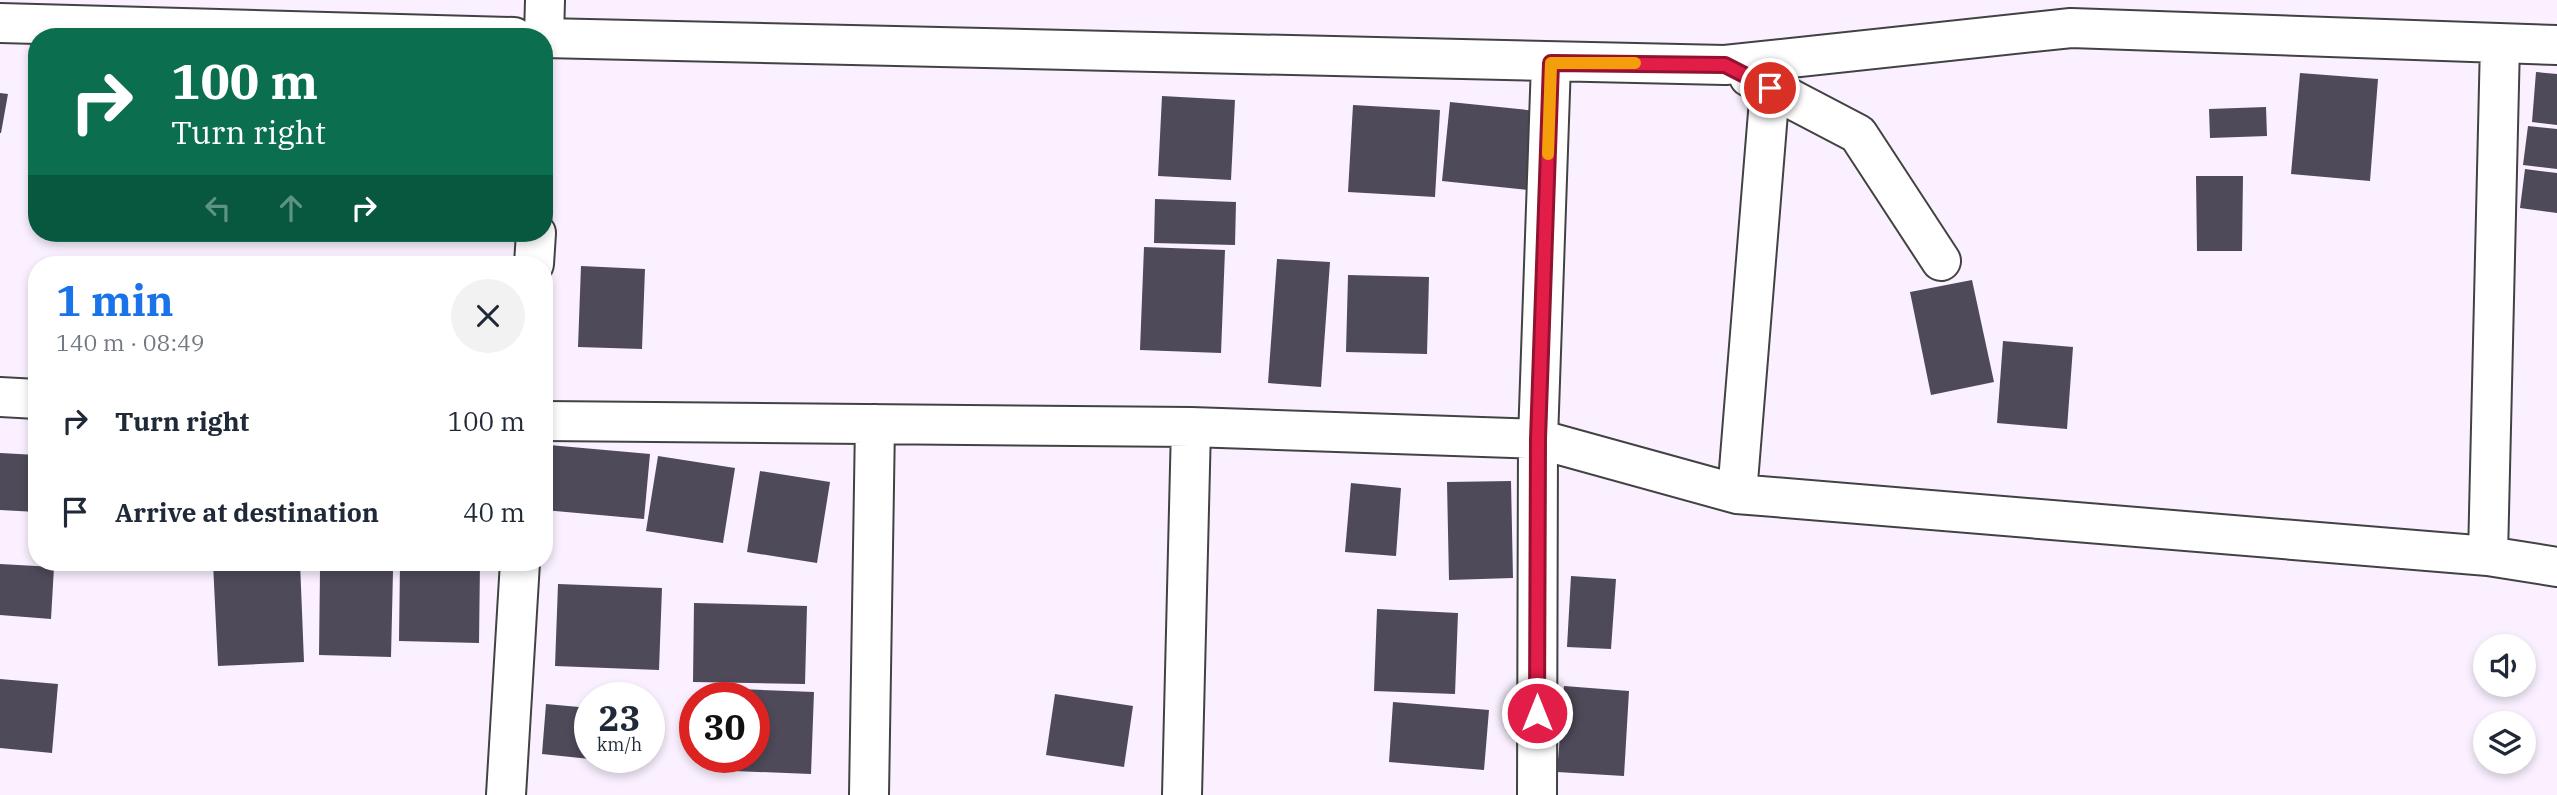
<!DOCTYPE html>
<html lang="en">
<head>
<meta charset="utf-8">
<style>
	:root { --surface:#fff; --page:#f2f2f3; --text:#1f2937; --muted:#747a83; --accent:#1a73e8 }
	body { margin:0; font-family:"IBM Plex Serif",serif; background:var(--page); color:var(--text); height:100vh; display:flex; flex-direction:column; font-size:26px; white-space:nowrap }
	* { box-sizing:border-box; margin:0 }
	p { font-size:23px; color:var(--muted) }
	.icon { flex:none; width:38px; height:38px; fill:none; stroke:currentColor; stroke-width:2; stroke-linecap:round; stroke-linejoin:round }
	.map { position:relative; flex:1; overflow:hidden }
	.details { position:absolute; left:28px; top:256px; width:525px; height:315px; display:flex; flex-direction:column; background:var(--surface); border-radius:28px; box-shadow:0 4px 10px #0003 }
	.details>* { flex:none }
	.hud { position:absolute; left:28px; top:28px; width:525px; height:214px; border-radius:28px; box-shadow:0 4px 10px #0003; background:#0b6e4f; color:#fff; overflow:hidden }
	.buttons { position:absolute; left:2473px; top:634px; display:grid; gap:14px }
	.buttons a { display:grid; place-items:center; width:63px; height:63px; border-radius:50%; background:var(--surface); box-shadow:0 4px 10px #0003; font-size:35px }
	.speed { position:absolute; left:574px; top:682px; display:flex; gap:14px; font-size:35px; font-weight:700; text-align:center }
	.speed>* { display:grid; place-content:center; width:91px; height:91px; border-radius:50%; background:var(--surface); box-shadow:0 4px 10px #0003; line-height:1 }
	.speed small { font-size:18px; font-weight:400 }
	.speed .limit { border:10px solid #d22; background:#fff; color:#111 }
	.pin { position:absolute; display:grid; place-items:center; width:60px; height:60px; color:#fff; margin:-30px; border:4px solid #fff; border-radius:50%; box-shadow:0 2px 7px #0007 }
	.me { position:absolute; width:77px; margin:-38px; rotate:0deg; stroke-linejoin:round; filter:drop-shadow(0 0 5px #0008) }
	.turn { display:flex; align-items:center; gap:24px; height:147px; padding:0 28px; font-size:32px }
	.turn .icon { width:91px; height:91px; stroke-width:2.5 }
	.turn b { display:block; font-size:49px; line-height:60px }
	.lanes { display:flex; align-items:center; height:66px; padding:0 28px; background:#0003; justify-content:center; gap:35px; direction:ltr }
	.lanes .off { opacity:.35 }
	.round { display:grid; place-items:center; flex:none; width:74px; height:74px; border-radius:37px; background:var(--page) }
	.overview { display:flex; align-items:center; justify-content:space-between; height:119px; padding:0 28px }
	h1 { font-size:42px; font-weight:700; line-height:52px; color:var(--accent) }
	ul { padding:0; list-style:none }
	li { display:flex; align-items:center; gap:21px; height:91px; padding:0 28px }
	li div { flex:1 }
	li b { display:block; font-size:26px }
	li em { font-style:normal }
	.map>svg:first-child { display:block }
</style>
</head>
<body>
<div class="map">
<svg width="2557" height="795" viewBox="0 0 2557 795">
	<rect width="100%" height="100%" fill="#faf0ff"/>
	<path fill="#4e4a59" d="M2536,72L2557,74V125L2532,122Z
		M2300,73L2378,79L2370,181L2291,174Z
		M0,93L8,94L1,133H0Z
		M1162,96L1235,100L1231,180L1158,176Z
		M1450,102L1537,111L1529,190L1442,181Z
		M1353,105L1440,110L1435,197L1348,192Z
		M2266,107L2267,136L2210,138L2209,109Z
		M2528,126L2557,129V169L2523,165Z
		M2525,169L2557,173V213L2520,208Z
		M2196,176H2243L2242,251H2197Z
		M1155,199L1236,202L1235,245L1154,243Z
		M1144,247L1225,250L1221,353L1140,350Z
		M1277,259L1330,262L1321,387L1268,383Z
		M581,266L645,269L642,349L578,347Z
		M1348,275L1429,277L1427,354L1346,352Z
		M1972,280L1994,382L1931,395L1910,292Z
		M2003,341L2073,347L2067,429L1997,423Z
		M549,445L650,454L644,519L544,510Z
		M0,453L37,455V512L0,510Z
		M658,456L735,468L723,543L646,531Z
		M760,471L830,482L817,563L747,552Z
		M1511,481L1513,578L1449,580L1447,482Z
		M1351,483L1401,488L1396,556L1345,552Z
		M300,562L304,662L218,666L213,563Z
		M400,562H480L479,643L399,641Z
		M0,564L54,567L51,619L0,615Z
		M320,570L393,571L391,657L319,655Z
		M1571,576L1616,579L1611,649L1567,647Z
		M558,584L662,588L659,670L555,666Z
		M694,603L807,606L805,684L693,682Z
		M1377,609L1458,613L1455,694L1374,691Z
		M0,679L58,684L52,753L0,748Z
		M1564,686L1629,691L1624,776L1557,772Z
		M713,688L814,692L811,774L710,770L711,758H754V698H712Z
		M1055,694L1133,706L1124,767L1046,755Z
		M1393,702L1489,710L1484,770L1389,762Z
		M546,704L590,708V759L542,754Z
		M599,758H639V763Z"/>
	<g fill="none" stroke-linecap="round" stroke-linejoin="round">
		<defs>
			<path id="minor" d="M0,23L514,37
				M544,37L545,0
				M544,38L1725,65L2071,28L2557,45
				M1551,63L1538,439L1737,494L2488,556L2557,567
				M1749,77L1858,134L1941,261
				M534,264L536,233
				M0,397L37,399
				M544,421L1191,427L1538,439L1537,795
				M1737,494L1770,88
				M2488,556L2500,43
				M506,795L520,562
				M869,795L875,424
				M1182,795L1191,427"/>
		</defs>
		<use href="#minor" stroke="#424242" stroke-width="42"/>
		<use href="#minor" stroke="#fff" stroke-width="38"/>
	</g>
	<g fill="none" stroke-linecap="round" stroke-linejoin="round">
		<defs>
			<path id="route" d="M1537,713L1538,439L1551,63L1725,65L1770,88"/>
		</defs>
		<use href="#route" stroke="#92132f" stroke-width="18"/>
		<use href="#route" stroke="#e11d48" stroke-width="12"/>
		<path stroke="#f59e0b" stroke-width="12" d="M1548,154L1551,63H1635"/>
	</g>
</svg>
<div class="buttons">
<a><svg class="icon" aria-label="sound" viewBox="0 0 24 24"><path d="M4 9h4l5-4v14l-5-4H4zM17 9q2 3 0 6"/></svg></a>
<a><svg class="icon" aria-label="layers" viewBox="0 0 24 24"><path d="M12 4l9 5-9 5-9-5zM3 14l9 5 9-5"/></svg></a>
</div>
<div class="speed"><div>23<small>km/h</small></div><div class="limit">30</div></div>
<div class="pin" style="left:1770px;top:88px;background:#d93025"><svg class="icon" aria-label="arrive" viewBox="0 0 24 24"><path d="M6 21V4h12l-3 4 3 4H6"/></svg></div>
<svg class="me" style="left:1537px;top:713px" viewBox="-20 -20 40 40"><circle r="17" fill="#e11d48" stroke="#fff" stroke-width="3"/><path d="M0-11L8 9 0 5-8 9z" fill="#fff"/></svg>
<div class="hud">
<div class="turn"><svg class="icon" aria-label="right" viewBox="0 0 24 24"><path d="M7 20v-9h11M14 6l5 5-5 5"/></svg><div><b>100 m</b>Turn right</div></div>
<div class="lanes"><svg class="icon off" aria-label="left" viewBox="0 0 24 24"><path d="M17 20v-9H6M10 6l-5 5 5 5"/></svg><svg class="icon off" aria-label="ahead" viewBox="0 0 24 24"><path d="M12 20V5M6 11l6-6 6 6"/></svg><svg class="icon" aria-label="right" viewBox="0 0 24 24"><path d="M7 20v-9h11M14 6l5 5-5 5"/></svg></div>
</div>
<section class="details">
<div class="overview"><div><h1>1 min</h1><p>140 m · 08:49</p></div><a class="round"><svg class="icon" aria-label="close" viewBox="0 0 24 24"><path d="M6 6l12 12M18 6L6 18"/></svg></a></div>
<ul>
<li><svg class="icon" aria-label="right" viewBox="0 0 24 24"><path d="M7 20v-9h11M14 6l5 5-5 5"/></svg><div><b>Turn right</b></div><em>100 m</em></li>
<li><svg class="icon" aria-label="arrive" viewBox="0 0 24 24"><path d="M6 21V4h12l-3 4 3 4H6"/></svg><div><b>Arrive at destination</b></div><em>40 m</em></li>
</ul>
</section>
</div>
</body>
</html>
